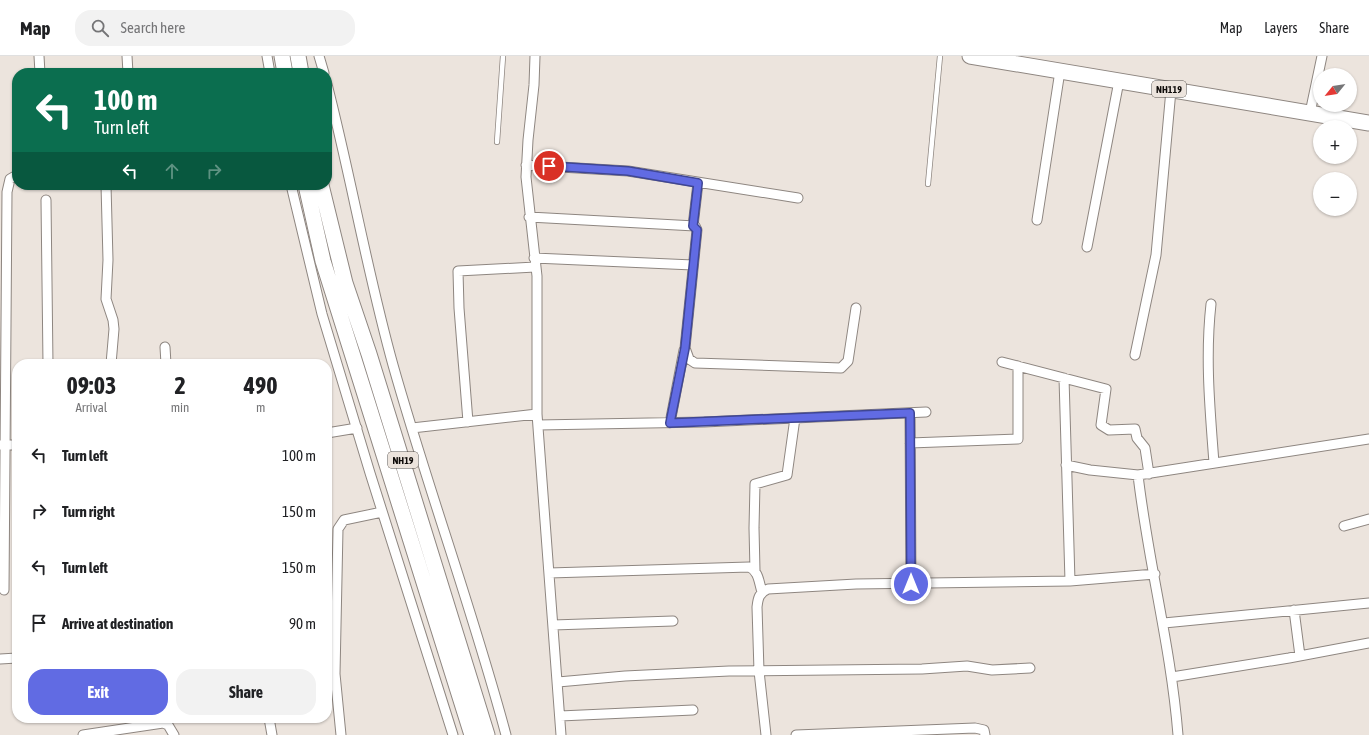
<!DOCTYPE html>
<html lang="en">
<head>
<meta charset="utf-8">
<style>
	:root { --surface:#fff; --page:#f2f2f2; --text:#202124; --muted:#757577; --line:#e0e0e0; --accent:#616be3 }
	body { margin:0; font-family:"Asap Condensed",sans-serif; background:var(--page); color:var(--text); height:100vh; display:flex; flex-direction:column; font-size:15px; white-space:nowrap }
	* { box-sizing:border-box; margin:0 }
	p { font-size:13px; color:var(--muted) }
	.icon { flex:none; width:22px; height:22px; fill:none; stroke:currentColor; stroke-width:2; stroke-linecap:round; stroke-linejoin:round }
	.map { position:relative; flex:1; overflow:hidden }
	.panel { position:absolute; left:12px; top:303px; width:320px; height:364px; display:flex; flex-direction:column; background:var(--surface); border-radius:16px; box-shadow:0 1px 3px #0004 }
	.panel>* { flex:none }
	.hud { position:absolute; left:12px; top:12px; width:320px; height:122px; border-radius:16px; box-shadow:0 1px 3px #0004; background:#0b6e4f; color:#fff; overflow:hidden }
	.needle { width:26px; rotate:240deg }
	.tools { position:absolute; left:1313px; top:12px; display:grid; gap:8px }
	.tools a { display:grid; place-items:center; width:44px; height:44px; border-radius:50%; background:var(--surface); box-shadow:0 1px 3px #0004; font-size:20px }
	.pin { position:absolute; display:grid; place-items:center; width:34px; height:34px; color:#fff; margin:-17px; border:2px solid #fff; border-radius:50%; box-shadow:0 1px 4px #0007 }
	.me { position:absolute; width:44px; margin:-22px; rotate:0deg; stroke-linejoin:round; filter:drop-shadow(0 0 3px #0008) }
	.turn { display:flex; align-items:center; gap:14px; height:84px; padding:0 16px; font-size:18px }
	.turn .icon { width:52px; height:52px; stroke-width:2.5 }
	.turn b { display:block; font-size:28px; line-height:34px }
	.lanes { display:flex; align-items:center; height:38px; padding:0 16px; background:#0003; justify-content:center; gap:20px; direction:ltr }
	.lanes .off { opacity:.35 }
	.eta { display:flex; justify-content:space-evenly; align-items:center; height:68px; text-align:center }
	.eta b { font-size:24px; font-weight:700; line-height:28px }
	.button { display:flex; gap:8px; margin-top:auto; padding:8px 16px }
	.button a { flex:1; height:46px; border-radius:16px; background:var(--accent); color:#fff; font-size:16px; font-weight:700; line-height:46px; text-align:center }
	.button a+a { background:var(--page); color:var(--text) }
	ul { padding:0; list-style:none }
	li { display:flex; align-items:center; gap:12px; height:56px; padding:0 16px }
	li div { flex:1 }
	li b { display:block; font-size:15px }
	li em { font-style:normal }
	header { display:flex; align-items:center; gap:24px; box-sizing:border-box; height:56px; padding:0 20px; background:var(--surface); border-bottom:1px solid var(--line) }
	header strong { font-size:19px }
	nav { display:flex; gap:22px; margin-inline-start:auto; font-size:14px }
	.search { width:280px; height:36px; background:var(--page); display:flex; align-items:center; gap:10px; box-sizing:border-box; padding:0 14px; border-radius:16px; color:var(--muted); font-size:15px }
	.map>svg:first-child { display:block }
</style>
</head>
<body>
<header>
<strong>Map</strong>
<div class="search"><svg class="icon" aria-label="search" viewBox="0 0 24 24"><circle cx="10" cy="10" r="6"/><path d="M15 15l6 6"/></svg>Search here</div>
<nav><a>Map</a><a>Layers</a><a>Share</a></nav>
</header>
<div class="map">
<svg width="1369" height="679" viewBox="0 0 1369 679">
	<rect width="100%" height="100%" fill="#ece4dd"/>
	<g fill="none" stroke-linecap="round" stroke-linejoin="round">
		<defs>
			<path id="service" d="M497,86L503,0
				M928,128L940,0"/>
			<path id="minor" d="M39,0L40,17
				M127,0L128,17
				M267,0L270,17
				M319,0L324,17
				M535,0L534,29L528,84L526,121L537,220V358L561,679
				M327,28C351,121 367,216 393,309C428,433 473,555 506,679
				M1310,57L1322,0
				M526,109L628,115L798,142
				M106,129L108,204L106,243L113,264L114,273L111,308
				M291,129L322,258L370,417L453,679
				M46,144L48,308
				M529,161L695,170L697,174L685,292L689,303L695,307L841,312L848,305L856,252
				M1037,164L1060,15
				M693,170L698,127
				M1087,191L1119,25
				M534,202L693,209
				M1211,248C1205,302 1210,354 1214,407
				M165,291L166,308
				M1135,299L1156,199L1171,34
				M1002,306L1106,333L1101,369L1109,374L1135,373L1137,382L1145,392L1149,418
				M1064,322L1070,525
				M910,357L911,527
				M468,366L459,252L458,215L535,211
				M670,367L684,294
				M538,369L704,366L926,356
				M412,372L537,358
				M327,377L357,372
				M910,387L1018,383V310
				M0,389H17
				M1066,409L1090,414L1138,419L1369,383
				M1138,419C1148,506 1171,591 1178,679
				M1344,470L1369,463
				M755,515L754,472L755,428L787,419L795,362
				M549,517L749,511C759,515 759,527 762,536
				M4,534L7,136L10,123L17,119
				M1294,554L1300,600
				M1164,567L1369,547
				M553,569L673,565
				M0,603L17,602
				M1172,621L1289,602L1369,587
				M558,626L625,620L729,615L922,613L967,610L992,614L1030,612
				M560,660L693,654
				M269,662L272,679
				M83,679L163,667L168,669L174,679
				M341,679L335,618L338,473L344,464L382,456
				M766,679L759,615L757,551C758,542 759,537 768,533L856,528L1070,525L1155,518
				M796,679L975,672L984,674L985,679"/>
			<path id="trunk" d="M282,0L285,17
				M298,0L301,17
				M970,0L1369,67
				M306,129L323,205L472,679
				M321,129L345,227L369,298L487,679"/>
		</defs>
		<use href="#service" stroke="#8e8680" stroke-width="6"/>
		<use href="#minor" stroke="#8e8680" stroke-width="11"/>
		<use href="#trunk" stroke="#8e8680" stroke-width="17"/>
		<use href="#service" stroke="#fff" stroke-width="4.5"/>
		<use href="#minor" stroke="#fff" stroke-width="9"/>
		<use href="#trunk" stroke="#fff" stroke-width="15"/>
	</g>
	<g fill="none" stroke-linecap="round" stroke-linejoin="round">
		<defs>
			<path id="route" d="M549,110L628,115L698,127L693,170L697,174L685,292L670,367L910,357L911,528"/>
		</defs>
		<use href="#route" stroke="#3f4694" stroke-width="10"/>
		<use href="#route" stroke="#616be3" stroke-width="7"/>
	</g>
	<g text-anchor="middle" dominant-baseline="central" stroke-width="3" stroke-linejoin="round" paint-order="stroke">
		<g fill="#ece4dd" stroke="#514d49" stroke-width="1">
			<rect x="1152" y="25" width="34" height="16" rx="3"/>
			<rect x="388" y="396" width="30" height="16" rx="3"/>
		</g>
		<g font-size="10" font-weight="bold" fill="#0f0c0a">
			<text x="1169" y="33">NH119</text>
			<text x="403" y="404">NH19</text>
		</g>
	</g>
</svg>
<div class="tools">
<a><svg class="needle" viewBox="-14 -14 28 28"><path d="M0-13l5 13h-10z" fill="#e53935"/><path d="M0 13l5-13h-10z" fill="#757577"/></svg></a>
<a>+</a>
<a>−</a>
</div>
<div class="pin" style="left:549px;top:110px;background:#d93025"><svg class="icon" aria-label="arrive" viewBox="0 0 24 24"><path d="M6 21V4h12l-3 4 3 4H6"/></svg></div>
<svg class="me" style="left:911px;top:528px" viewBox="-20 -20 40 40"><circle r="17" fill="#616be3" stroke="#fff" stroke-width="3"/><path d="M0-11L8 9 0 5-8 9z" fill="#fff"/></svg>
<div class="hud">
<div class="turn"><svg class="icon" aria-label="left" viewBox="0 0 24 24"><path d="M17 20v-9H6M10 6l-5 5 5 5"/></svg><div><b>100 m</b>Turn left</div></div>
<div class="lanes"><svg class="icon" aria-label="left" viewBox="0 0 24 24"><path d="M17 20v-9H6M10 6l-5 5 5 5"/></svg><svg class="icon off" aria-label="ahead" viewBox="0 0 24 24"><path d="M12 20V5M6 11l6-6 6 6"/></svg><svg class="icon off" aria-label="right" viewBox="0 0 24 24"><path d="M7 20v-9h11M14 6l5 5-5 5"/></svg></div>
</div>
<section class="panel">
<div class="eta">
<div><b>09:03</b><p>Arrival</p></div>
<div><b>2</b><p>min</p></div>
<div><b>490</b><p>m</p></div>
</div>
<ul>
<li><svg class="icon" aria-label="left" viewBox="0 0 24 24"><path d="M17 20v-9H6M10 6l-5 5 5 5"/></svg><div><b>Turn left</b></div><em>100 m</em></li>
<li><svg class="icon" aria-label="right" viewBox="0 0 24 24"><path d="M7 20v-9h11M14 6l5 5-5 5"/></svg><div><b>Turn right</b></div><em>150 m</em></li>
<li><svg class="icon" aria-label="left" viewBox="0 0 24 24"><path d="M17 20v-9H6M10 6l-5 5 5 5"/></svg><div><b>Turn left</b></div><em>150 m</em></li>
<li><svg class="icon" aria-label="arrive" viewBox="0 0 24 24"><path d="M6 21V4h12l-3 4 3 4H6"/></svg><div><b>Arrive at destination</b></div><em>90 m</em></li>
</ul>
<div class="button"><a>Exit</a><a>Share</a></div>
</section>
</div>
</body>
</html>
